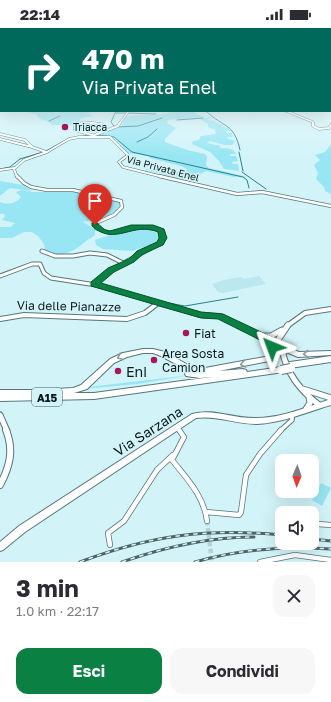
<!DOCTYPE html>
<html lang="it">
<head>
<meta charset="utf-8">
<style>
	:root { --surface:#fff; --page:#f7f7f7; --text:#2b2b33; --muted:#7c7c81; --accent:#0b8043 }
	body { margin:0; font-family:"Golos Text",sans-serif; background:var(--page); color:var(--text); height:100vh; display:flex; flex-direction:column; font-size:15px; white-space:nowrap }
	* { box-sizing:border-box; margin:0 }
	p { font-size:13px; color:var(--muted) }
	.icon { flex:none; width:22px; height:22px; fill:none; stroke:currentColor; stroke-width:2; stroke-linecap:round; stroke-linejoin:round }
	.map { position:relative; height:534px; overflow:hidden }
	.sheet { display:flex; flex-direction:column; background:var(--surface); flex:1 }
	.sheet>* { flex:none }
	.hud { position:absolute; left:0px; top:0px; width:331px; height:84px; box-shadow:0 4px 16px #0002; background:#00695c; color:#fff; overflow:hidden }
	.needle { width:26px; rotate:182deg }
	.tools { position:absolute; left:275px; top:426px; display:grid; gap:8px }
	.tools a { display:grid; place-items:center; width:44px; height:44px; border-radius:8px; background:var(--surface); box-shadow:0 4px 16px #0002; font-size:20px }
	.pin { position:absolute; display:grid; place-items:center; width:34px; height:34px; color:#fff; margin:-41px -17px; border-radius:50% 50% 50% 0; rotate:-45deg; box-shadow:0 0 4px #0007 }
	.pin .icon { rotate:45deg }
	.me { position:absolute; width:44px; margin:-22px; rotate:316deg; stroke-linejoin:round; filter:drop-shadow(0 0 3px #0008) }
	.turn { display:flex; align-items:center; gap:14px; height:84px; padding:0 16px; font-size:18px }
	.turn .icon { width:52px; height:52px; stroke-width:2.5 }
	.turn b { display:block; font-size:28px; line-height:34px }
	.round { display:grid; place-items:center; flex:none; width:42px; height:42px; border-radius:12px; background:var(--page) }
	.head { display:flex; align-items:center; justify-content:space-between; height:68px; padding:0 16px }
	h1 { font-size:24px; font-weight:700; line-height:30px }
	.action { display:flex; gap:8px; margin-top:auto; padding:8px 16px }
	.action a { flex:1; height:46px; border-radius:12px; background:var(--accent); color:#fff; font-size:16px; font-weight:700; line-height:46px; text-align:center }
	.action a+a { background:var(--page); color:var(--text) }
	.status { display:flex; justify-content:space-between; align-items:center; height:28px; padding:0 20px; background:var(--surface); direction:ltr }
	.status svg { height:11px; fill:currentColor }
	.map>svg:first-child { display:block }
</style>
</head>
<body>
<div class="status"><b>22:14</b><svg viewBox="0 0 49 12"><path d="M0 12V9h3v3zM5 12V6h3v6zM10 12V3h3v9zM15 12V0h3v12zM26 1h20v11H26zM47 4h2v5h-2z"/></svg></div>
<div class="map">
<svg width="331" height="534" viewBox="0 0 331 534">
	<rect width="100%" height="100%" fill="#d2f4f9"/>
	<path fill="#bbe7ee" d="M151,140L181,148L195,149L189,154L142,143Z
		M259,248L266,256L223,265L218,264L212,256L224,252L241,249L243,251Z"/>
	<path fill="#98e6f3" d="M22,83L31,84L95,83L88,85L93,88L81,90L79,94L71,97H52L49,94L40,91L36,86Z
		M174,83H194L196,86L204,89L168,92L167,95L176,100L165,111V114L187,122L205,126L207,129L206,137L209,140L247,149H234L206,143L199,147L184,149L151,140L147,142L150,140L182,145L186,143L187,141L181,138L150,130L149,128L128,125L114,109L97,107L122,98L124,90C140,84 159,90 174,83Z
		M210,89L212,90L205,92L217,93L214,94L224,97L221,98L228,100L231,103H226L227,105H232L233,109H227L228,111L234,112L235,114L232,117H225L210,113L207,115L221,118L219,120C226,121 232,118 236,126H230V128H236L238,133L232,134L233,136H238L239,143L224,141L219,133L210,124L192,116L193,113L199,112L201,108L216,106L215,102L208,99V96L200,91Z
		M331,116V166L325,163L324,159L316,151L318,145L314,137L320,132L315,127L325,124Z
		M0,153L23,157L32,163L10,160L0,168Z
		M21,162L33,164H75L97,170L88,176L92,181H97L105,177L104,172C109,169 117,172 120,177L111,187L83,194L95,201V207C92,210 88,211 85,214C72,225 61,230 45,222L44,216L38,208L32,204H24L12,210H0V199H11L15,195L2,192L5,188L4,186H0V174C7,177 16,176 21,169L16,164Z
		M140,200L155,201L160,207L159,214L132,223L103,221L96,217L95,212L124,202Z
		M191,347L138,356L84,361L96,358Z
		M321,455L331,460L322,478L312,472Z"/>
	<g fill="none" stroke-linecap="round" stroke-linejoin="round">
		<path stroke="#29808d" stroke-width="1" d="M206,83C223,100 234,94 240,122
			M116,85H126
			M128,85L156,86
			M177,92L203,90
			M49,93L60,88
			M114,98L111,94L116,83
			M117,99L138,98L162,90
			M98,107L114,109L132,124L243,149L247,152L249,160
			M70,110L91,107
			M137,114L148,109L157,101
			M46,123L66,112
			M239,124L243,143
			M0,141L10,139L20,131L43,124
			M242,144L266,161
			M152,272L158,273
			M163,274L185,278L238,269"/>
		<path stroke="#b4d3d8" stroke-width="4.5" stroke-dasharray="4.5 2.5" stroke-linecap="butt" d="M207,493L212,534"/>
		<defs>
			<path id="minor-far5" d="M286,83L313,94V96
				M80,96L84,94L100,96
				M119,96L129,83"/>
			<path id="minor-far4" d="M82,95L75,98V102L92,107
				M91,95L102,96
				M313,95V98L319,101L329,100L331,97
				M80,97L79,101L96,100L97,96
				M0,106L25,112L32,119L46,124
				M92,108L118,98L120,95
				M0,111L32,119
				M0,142L14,140
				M17,149L14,141L24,132L47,124L69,111L79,109H110L128,127L119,134L123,139L163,149"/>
			<path id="minor-far3" d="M17,148L24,155L31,159L47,162H73L121,173L122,179L114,187L96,195V200L110,205L137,199L158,201L162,206L163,213L160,215
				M159,148L237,166L262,164L331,178"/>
			<path id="minor-far2" d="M42,223L55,228H73L90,225L107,227L125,236
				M0,248L32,236H40L44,245L51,250L96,257L158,275
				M95,256L111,242L162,214"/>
			<path id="minor-far1" d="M176,399L180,403
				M280,403L292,392V387"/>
			<path id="minor" d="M179,402L184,409L172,432C187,451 204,468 207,493
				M206,484L239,487L241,484L246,447L260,426L281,402
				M317,496L331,497
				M110,517L108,505L124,493L157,442L173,427
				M260,534L295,527L331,532"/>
			<path id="tertiary-far2" d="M0,291L24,287L127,291L145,285L158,275L201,287L220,288L241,298
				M287,298L305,285L331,281"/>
			<path id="tertiary-far1" d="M238,297L275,315
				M263,308H271L282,302
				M265,312L275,322L283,320L278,315H273L271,318
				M276,315L288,297
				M282,322C287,346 300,362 319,377
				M303,361L331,370
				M306,381L310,375L309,369
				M0,387L7,403"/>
			<path id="tertiary" d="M0,457C10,438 14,422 6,402"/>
			<path id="primary" d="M331,371V377C307,384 282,395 257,396C236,396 216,387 196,390L25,504L3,522L0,523V514L19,498L192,386C213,380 234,391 256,390C282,390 307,379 331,371Z"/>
			<path id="motorway" d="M281,318H285L299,324L331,323V327L298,329L281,322L280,320Z
				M272,319H276L278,326L274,332L219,343L243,341L246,342L247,344L281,339L284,340L285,342L284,344L94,371L0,373V362H38L73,360L81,357L110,331L123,325L143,321H153L165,324L190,338L195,340H205L270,328L271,326V321ZM143,325H153L161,328L189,343L186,344L185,346L186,348L200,350L211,349L94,365H74L87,361L114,335L127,329Z
				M331,328V334L290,340L287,339L286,337L287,335L290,334Z"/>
		</defs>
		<use href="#minor-far5" stroke="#57767b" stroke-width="2.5"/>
		<use href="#minor-far4" stroke="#57767b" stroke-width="3"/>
		<use href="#minor-far3" stroke="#57767b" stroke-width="4"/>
		<use href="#minor-far2" stroke="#57767b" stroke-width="5"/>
		<use href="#minor-far1" stroke="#57767b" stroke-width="5.5"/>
		<use href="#minor" stroke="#57767b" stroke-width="6"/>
		<use href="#tertiary-far2" stroke="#57767b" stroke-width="6"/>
		<use href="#tertiary-far1" stroke="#57767b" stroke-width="7"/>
		<use href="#tertiary" stroke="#57767b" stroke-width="8"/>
		<use href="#primary" stroke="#57767b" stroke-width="2"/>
		<use href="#motorway" stroke="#57767b" stroke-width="2"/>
		<use href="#minor-far5" stroke="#fff" stroke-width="1.5"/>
		<use href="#minor-far4" stroke="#fff" stroke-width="2"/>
		<use href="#minor-far3" stroke="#fff" stroke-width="2.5"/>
		<use href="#minor-far2" stroke="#fff" stroke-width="3"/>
		<use href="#minor-far1" stroke="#fff" stroke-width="3.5"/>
		<use href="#minor" stroke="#fff" stroke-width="4.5"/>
		<use href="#tertiary-far2" stroke="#fff" stroke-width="4"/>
		<use href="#tertiary-far1" stroke="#fff" stroke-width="5"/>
		<use href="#tertiary" stroke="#fff" stroke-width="6"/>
		<use href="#primary" fill="#fff" fill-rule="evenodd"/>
		<use href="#motorway" fill="#fff" fill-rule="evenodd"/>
		<defs>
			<path id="rail" d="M312,511L331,513
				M80,534C151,507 207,500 282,507
				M122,534C165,519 208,509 254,509
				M195,534C240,521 284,518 331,521"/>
		</defs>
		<use href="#rail" stroke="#4f6265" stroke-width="3"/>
		<use href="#rail" stroke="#d2f4f9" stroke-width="1.5" stroke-dasharray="4.5" stroke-linecap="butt"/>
		<defs>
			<path id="motorway-bridge" d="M281,342L291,340"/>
		</defs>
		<use href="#motorway-bridge" stroke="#57767b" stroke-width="10" stroke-linecap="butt"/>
		<use href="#motorway-bridge" stroke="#fff" stroke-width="8"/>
	</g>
	<defs><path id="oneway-chevron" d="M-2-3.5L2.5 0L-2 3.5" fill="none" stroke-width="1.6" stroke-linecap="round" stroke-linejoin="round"/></defs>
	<g stroke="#929798">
		<use href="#oneway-chevron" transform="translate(306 326) rotate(177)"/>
		<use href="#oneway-chevron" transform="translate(120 329) rotate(157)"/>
		<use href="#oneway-chevron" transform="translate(243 336) rotate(170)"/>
	</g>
	<linearGradient id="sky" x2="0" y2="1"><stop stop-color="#61b1d7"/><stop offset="0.41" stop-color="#ebfafc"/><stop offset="1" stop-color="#ebfafc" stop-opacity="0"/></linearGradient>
	<rect width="331" height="128" fill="url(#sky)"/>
	<path fill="#0b8043" stroke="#07532c" d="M92,195H97L105,202L110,203L131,197H153L164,201L167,210L163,217L143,226L134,234L114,244L101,255L201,284L223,286L278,312L280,315L275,322H268L267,319L268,316L218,291L201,290L91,258V254L108,240L129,231L137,223L157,214L159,210L158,204C133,193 115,219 92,198Z"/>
	<g fill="#a4175b" stroke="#d2f4f9" stroke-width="1.5">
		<circle cx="65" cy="99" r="4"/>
		<circle cx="186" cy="305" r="4"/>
		<circle cx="154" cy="332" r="4"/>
		<circle cx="118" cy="343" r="4"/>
	</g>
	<g text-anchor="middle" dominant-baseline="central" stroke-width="3" stroke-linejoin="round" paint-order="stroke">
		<g font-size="10" fill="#0c181a" stroke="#d2f4f9" text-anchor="start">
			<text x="73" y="99">Triacca</text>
		</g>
		<g font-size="10" fill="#0c181a" stroke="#d2f4f9">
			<text transform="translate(163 140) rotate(15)">Via Privata Enel</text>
		</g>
		<rect fill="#d2f4f9" stroke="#475a5d" stroke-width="1" x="32" y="360" width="30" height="18" rx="3"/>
		<g font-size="11" font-weight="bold" fill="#0c181a">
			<text x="47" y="369">A15</text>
		</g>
		<g font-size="12" fill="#0c181a" stroke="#d2f4f9">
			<text transform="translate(69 278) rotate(1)">Via delle Pianazze</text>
		</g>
		<g font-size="12" fill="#0c181a" stroke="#d2f4f9" text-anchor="start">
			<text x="194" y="305">Fiat</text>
			<text x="162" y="325">Area Sosta<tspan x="162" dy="14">Camion</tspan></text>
		</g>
		<g font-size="14" fill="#0c181a" stroke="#d2f4f9" text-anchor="start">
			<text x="126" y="343">Eni</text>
		</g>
		<g font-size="14" fill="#0c181a" stroke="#d2f4f9">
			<text transform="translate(148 403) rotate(-33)">Via Sarzana</text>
		</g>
	</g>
</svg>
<div class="tools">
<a><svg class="needle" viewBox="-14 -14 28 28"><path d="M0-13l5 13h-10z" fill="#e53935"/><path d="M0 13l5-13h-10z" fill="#7c7c81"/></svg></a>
<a><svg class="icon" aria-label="sound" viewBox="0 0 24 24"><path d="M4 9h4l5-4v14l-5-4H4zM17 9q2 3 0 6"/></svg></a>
</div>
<div class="pin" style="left:95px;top:197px;background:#d93025"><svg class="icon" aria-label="arrive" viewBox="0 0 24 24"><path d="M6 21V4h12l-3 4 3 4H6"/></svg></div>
<svg class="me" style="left:272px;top:319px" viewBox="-20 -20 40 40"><path d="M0-17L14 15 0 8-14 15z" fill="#0b8043" stroke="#fff" stroke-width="4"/></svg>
<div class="hud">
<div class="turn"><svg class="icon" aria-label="right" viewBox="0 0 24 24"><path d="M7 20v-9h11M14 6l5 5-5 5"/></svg><div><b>470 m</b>Via Privata Enel</div></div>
</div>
</div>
<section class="sheet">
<div class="head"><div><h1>3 min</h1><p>1.0 km · 22:17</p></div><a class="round"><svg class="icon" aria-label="close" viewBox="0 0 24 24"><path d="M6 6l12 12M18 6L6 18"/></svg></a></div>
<div class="action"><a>Esci</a><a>Condividi</a></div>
</section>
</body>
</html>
